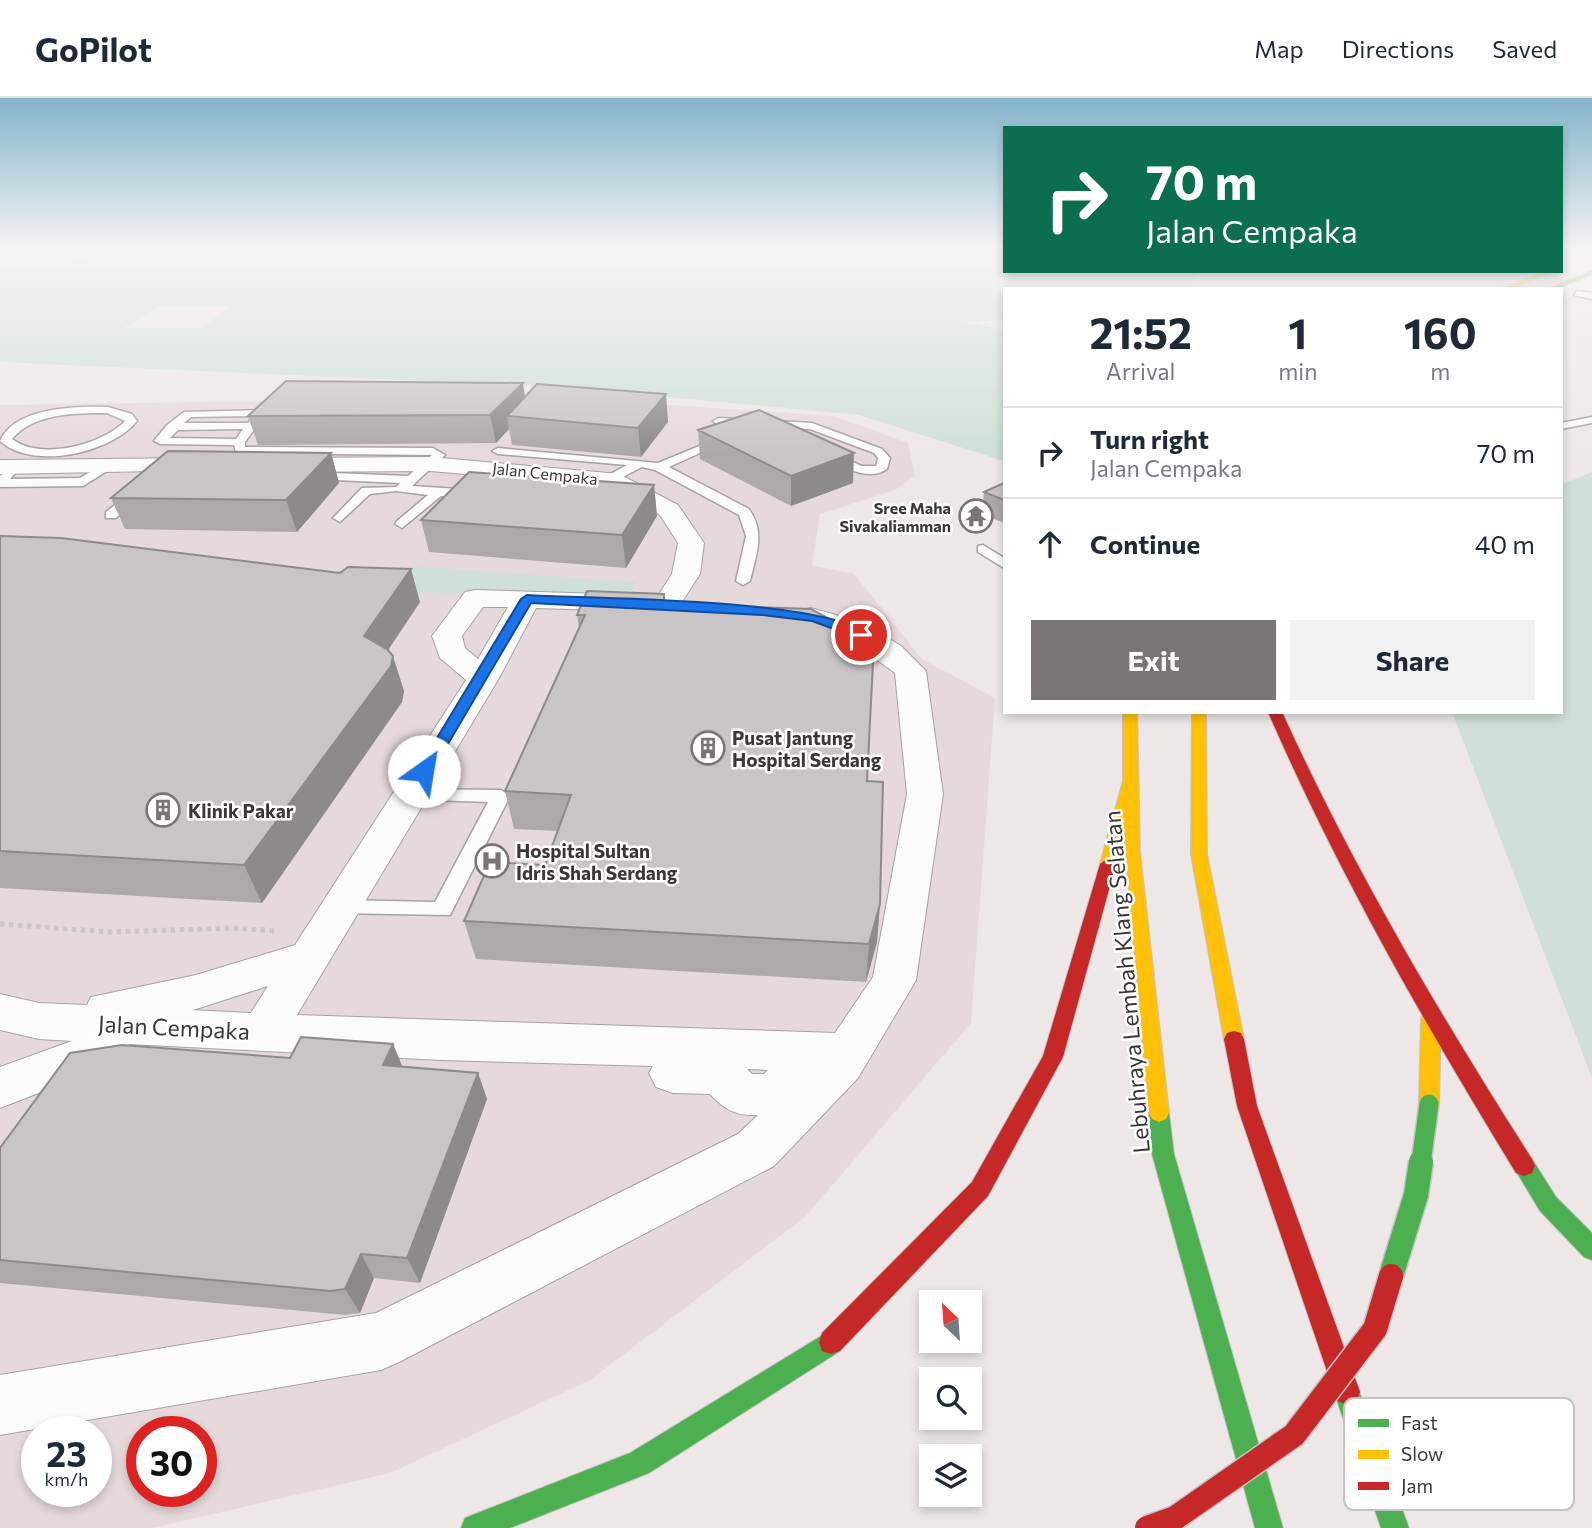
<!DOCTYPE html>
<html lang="en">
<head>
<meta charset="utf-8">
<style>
	:root { --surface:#fff; --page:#f2f2f3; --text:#1f2937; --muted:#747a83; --line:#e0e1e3; --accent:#797576 }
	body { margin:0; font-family:Commissioner,sans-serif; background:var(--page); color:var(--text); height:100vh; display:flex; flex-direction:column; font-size:26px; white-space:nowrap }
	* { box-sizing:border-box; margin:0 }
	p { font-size:23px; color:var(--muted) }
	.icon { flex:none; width:38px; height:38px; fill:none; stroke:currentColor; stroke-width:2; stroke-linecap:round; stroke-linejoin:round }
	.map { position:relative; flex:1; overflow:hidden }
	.sheet { position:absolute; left:1003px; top:189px; width:560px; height:427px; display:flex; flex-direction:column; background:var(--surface); border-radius:0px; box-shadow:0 4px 10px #0003 }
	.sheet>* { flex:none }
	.top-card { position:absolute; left:1003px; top:28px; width:560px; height:147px; border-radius:0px; box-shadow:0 4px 10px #0003; background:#0b6e4f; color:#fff; overflow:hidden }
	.needle { width:46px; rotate:335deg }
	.fabs { position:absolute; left:919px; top:1192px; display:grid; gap:14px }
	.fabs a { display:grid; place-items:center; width:63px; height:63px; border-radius:0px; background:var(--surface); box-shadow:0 4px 10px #0003; font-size:35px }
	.speed { position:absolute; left:21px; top:1318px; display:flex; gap:14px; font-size:35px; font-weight:700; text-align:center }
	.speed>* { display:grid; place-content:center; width:91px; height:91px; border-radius:50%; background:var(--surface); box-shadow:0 4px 10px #0003; line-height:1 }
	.speed small { font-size:18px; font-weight:400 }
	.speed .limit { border:10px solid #d22; background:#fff; color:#111 }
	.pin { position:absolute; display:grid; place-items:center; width:60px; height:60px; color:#fff; margin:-30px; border:4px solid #fff; border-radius:50%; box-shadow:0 2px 7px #0007 }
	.me { position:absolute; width:77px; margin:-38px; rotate:32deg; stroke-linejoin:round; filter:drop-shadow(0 0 5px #0008) }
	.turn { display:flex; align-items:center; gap:24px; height:147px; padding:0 28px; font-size:32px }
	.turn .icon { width:91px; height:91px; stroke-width:2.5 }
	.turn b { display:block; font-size:49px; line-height:60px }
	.eta { display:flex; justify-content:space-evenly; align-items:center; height:119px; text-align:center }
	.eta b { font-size:42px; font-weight:700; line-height:49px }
	.button { display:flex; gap:14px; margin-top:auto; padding:14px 28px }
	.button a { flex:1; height:80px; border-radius:0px; background:var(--accent); color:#fff; font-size:28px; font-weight:700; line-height:80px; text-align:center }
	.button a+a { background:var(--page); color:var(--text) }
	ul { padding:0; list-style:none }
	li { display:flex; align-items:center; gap:21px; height:91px; padding:0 28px; border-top:2px solid var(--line) }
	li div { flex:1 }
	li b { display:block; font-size:26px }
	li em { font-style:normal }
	header { display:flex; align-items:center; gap:42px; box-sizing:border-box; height:98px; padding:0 35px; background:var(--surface); border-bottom:2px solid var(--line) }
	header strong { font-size:33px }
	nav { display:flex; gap:38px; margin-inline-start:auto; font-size:24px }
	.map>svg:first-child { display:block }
</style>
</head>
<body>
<header>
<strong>GoPilot</strong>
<nav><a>Map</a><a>Directions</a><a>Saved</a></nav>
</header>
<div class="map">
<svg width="1592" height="1430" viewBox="0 0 1592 1430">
	<rect width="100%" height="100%" fill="#ede7e8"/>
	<path fill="#e6d9db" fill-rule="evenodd" d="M547,299L834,318L908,345L915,378L895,392L820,416L812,467L854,476L922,561L995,600L971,925L805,1119L590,1282L390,1375L153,1430H0V307ZM37,1334H96V1393H37ZM142,1334H201V1393H142Z"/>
	<path fill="#d0e0d6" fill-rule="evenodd" d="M0,154H1004V173H1201L1185,191H1004V222L965,224L1004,232V363L859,317L562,289L0,264ZM157,209H230L202,230H125Z
		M1592,374V980L1452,614H1561V387Z
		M410,468L636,484L628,500L402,494Z"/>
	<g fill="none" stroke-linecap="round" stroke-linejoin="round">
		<defs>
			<path id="lane" d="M1577,193L1592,195V201L1574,197Z
				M108,309L132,316L137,323C111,355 33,373 0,343C15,309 76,308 108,309ZM107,315L125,323C102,347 40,363 12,341C33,315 76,315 107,315Z
				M261,312L266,315L245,344V349L433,350L445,357L412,388L474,392L480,396L474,400L441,398L402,430L395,426L397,423L428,397L396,393L370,396L340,424L333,420L362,390L396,389L400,385L314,381L310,380V374L408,378L432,357L240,355L236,354L234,347L160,346L154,343L167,327L184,314ZM253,318L248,325H184L191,319ZM243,331L236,341L170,340L178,332Z
				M1592,319V325L1561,331V325Z
				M719,320L812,325L882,351L890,360L887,371C869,384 844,369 826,361V357L830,355L862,368H876L878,360L874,355L810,331L715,325L713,323Z
				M719,340L729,342L669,369L749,411C766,435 756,457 750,483L743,487L736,483L746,438L739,417L655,372L642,369L611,385L607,384V378L627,367L498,356L492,353L498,350L658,365Z
				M105,365L115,368L83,388L0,389V378L15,365L21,369L10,381L80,380Z
				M133,392L143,395L116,420H106V414Z
				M983,447L1004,460V470L978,454V448Z
				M410,691L501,692L510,698L450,817L331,815L328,810L331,805L339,802L435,804L488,704L403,701L401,697Z"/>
			<path id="street" d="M430,359L619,376L678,407L704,445L700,476L676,513L666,516L656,513L652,507L672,476L678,445L660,417L606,388L430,373L285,374L274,367L285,360Z
				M202,360L213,367L210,372L0,376V362Z
				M475,492L634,497L644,499L648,505L644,511L634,513L536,510L499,580L297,917L835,935L873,879L907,696L895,575L854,545L800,525L796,519L800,513L810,510L833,516L875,532L901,548L926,573L943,696L916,882L909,894L858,980L774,1068L401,1263L381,1272L0,1337V1277L376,1215L738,1036L758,1017C736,1018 725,1012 710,996L673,995L656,989L649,975L653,968L441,962L129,946L134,956L127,970L72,982L0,1010V969L72,943L39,941L0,932V896L39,905L87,907L91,899L196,877L295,847L466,582L440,560L432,538L465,494ZM483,509H508L478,561L465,550L462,538ZM268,888L251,915L191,912L196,911ZM747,971L768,972L764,976H752Z"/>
			<path id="fast" d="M1592,172V176L1557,191H1548Z
				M1159,1006L1166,1009L1169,1015L1174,1056L1283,1430H1255L1152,1056L1149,1015L1152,1009Z
				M1524,1058L1532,1061L1556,1099L1592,1135V1162L1584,1159L1540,1113L1513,1068L1516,1061Z
				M831,1232L840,1235L843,1244L840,1253L649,1375L510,1430H461L465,1420L630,1355Z
				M1347,1281L1356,1285L1409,1430H1381L1334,1294L1338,1285Z"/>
			<path id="slow" d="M1544,173H1553L1512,191H1503Z
				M1123,614H1137L1140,754L1169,1015L1166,1021L1159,1024L1152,1021L1149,1015L1124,738L1114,770L1108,772L1100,766L1123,683Z
				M1192,614H1206L1207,756L1244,941L1241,947L1234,949L1227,947L1224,941L1191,756Z
				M1431,913L1438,916L1441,921L1439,1006L1436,1012L1429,1015L1422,1012L1419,1006L1421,921L1424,916Z"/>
			<path id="jam" d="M1268,614H1282C1353,770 1440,917 1532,1061L1535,1068L1532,1075L1524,1078L1516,1075C1425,926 1338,775 1268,614Z
				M1108,760L1116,766L1063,959L988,1098L840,1253L831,1256L822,1253L819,1244L822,1235L972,1084L1043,958L1100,766Z
				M1234,933L1241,935L1244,941L1257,1008L1360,1294L1356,1303L1347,1307L1338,1303L1334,1294L1237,1008L1224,941L1227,935Z"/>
		</defs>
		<use href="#lane" stroke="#a6a1a2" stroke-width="3"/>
		<use href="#street" stroke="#a6a1a2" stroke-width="2"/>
		<use href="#fast" stroke="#c6c3c4" stroke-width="2"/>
		<use href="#slow" stroke="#c6c3c4" stroke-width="2"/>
		<use href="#jam" stroke="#c6c3c4" stroke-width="2"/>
		<path stroke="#c9c7c7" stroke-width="2" stroke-dasharray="2 2" stroke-linecap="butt" d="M0,160L91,165"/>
		<path stroke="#c9c7c7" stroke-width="5" stroke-dasharray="4.5 4.5" stroke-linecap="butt" d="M0,826L111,834L232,830L279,833"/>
		<use href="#lane" fill="#fcfbfc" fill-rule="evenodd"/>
		<use href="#street" fill="#fcfbfc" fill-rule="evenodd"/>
		<use href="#fast" fill="#4caf50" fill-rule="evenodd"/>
		<use href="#slow" fill="#ffc107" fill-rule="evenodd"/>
		<use href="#jam" fill="#c62828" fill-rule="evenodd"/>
		<defs>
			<path id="fast-bridge-far1" d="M1421,1065L1429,1006"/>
			<path id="fast-bridge" d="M1391,1178L1416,1097L1421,1064"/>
			<path id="jam-bridge" d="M1147,1430L1175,1420L1294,1337L1375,1231L1391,1178"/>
		</defs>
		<use href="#fast-bridge-far1" stroke="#c6c3c4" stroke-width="22" stroke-linecap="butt"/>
		<use href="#fast-bridge" stroke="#c6c3c4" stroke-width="27" stroke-linecap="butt"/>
		<use href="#jam-bridge" stroke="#c6c3c4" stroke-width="27" stroke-linecap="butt"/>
		<use href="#fast-bridge-far1" stroke="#4caf50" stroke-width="19"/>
		<use href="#fast-bridge" stroke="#4caf50" stroke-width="24"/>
		<use href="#jam-bridge" stroke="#c62828" stroke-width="24"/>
	</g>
	<path fill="#ada9aa" d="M525,299L668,324L641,359L512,347L509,331L496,345L258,347L248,318Z
		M698,332L853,385L791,408L700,361Z
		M331,355L339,385L297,434L125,431L111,400Z
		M1004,385V425L982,416L984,394Z
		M654,387L657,418L626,470L429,454L421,422Z
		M0,438L420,504L388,552L404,593L402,604L262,805L0,790Z
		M664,496L665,506L867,683L880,806L877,844L866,884L476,861L464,823L545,767L557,733L514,731L505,693L579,530L577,517Z
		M393,946L402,968L478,975L487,1001L420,1185L374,1180L360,1215L345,1217L0,1185V1050Z"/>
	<path fill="#8d8a8b" d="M523,285L527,312L507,318L509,331L496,345L490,317Z
		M666,296L668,324L641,359L638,330Z
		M331,355L339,385L297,434L286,402Z
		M854,355L853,385L791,408V378Z
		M654,387L657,418L626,470L622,437Z
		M411,471L420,504L374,573L364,538Z
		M393,558L404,593L402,604L262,805L244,767Z
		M880,806L877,844L866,884L869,846Z
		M393,946L404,973L383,967Z
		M478,975L487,1001L420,1185L407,1160Z
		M361,1156L374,1180L360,1215L345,1191Z"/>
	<path fill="#c9c5c6" stroke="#8d8a8b" stroke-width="2" d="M286,283L523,285L490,317L248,318Z
		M537,286L666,296L638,330L507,318Z
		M759,312L854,355L791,378L698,332Z
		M168,353L331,355L286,402L111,400Z
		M469,374L654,387L622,437L421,422Z
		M1004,385V402L984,394Z
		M0,438L61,440L340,475L348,469L411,471L364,538L388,552L393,558L391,568L244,767L0,753Z
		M587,493L664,496V506L811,511L874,545L867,683L883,684L880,806L869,846L464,823L490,764L545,767L571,697L505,693L585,517H577Z
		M301,939L393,946L383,967L478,975L407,1160L361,1156L345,1191L330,1193L0,1162V1050L70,955L122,947L290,960Z"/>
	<linearGradient id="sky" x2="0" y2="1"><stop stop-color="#84b4cb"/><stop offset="0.43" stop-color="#f7f4f5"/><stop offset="1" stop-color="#f7f4f5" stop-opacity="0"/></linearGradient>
	<rect width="1592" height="355" fill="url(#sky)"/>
	<path fill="#1a73e8" stroke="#114b97" stroke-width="2" d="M527,497C592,501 827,500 868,537L861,541L812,523L762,517L531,505L432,673L424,678L419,677L417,673L521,501Z"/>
	<defs>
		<symbol id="temple-ring" viewBox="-11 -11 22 22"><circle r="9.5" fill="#fff" stroke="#797576" stroke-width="1.5"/><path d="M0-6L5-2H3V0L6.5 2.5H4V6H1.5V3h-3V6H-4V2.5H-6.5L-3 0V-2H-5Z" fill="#797576"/></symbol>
		<symbol id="building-ring" viewBox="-11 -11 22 22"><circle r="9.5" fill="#fff" stroke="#797576" stroke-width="1.5"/><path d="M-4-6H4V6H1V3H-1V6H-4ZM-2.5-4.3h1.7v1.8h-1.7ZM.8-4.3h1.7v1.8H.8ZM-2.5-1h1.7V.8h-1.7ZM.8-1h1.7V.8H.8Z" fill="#797576"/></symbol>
		<symbol id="hospital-ring" viewBox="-11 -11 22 22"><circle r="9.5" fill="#fff" stroke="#797576" stroke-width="1.5"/><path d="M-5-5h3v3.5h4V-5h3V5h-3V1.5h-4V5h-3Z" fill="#797576"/></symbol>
	</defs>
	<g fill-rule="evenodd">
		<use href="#temple-ring" x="957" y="399" width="38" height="38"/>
		<use href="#building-ring" x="689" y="631" width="38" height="38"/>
		<use href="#building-ring" x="144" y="693" width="38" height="38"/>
		<use href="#hospital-ring" x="473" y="744" width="38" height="38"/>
	</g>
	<g text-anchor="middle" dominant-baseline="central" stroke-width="5" stroke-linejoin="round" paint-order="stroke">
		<g font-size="16" fill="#3b3738" stroke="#fff">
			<text transform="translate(545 375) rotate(6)">Jalan Cempaka</text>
		</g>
		<g font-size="16" font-weight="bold" fill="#3b3738" stroke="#fff" text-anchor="end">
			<text x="951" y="409">Sree Maha<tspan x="951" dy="18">Sivakaliamman</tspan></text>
		</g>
		<g font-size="19" font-weight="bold" fill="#3b3738" stroke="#fff" text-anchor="start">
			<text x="732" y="639">Pusat Jantung<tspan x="732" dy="22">Hospital Serdang</tspan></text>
			<text x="188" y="712">Klinik Pakar</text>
			<text x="516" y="752">Hospital Sultan<tspan x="516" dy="22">Idris Shah Serdang</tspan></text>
		</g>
		<g font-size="23" fill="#3b3738" stroke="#fff">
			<text transform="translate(1126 884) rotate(-95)">Lebuhraya Lembah Klang Selatan</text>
			<text transform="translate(174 929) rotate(3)">Jalan Cempaka</text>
		</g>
	</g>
	<rect x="1344" y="1300" width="230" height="112" rx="10" fill="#fff" stroke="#c4c3c3" stroke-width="2"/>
	<rect x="1358" y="1321" width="31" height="8" fill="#4caf50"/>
	<rect x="1358" y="1352" width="31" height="9" fill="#ffc107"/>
	<rect x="1358" y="1384" width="31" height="8" fill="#c62828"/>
	<g font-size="19" fill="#3b3738">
		<text x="1401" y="1332">Fast</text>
		<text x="1401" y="1363">Slow</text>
		<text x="1401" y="1395">Jam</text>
	</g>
</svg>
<div class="fabs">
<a><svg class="needle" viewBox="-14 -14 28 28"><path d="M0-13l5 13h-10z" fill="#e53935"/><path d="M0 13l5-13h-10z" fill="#747a83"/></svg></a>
<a><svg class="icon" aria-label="search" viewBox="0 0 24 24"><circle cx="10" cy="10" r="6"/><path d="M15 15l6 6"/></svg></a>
<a><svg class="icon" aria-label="layers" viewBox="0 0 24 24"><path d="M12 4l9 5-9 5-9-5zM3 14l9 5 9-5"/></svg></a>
</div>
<div class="speed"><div>23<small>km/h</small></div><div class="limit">30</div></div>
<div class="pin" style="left:861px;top:537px;background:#d93025"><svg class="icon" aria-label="arrive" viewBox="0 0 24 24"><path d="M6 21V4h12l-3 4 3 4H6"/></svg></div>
<svg class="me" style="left:424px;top:673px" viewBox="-20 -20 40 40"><circle r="19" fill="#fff"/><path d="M0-13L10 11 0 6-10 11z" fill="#1a73e8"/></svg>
<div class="top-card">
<div class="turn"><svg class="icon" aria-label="right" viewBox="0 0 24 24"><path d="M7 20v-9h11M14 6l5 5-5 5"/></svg><div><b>70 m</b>Jalan Cempaka</div></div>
</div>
<section class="sheet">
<div class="eta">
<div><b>21:52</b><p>Arrival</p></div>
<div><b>1</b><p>min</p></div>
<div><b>160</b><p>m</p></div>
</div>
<ul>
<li><svg class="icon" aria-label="right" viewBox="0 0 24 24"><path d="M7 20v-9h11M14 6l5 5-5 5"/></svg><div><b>Turn right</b><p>Jalan Cempaka</p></div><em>70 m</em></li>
<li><svg class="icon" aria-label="ahead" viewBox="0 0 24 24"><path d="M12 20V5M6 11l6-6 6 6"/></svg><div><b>Continue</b></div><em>40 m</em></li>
</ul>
<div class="button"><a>Exit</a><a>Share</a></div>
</section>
</div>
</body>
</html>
